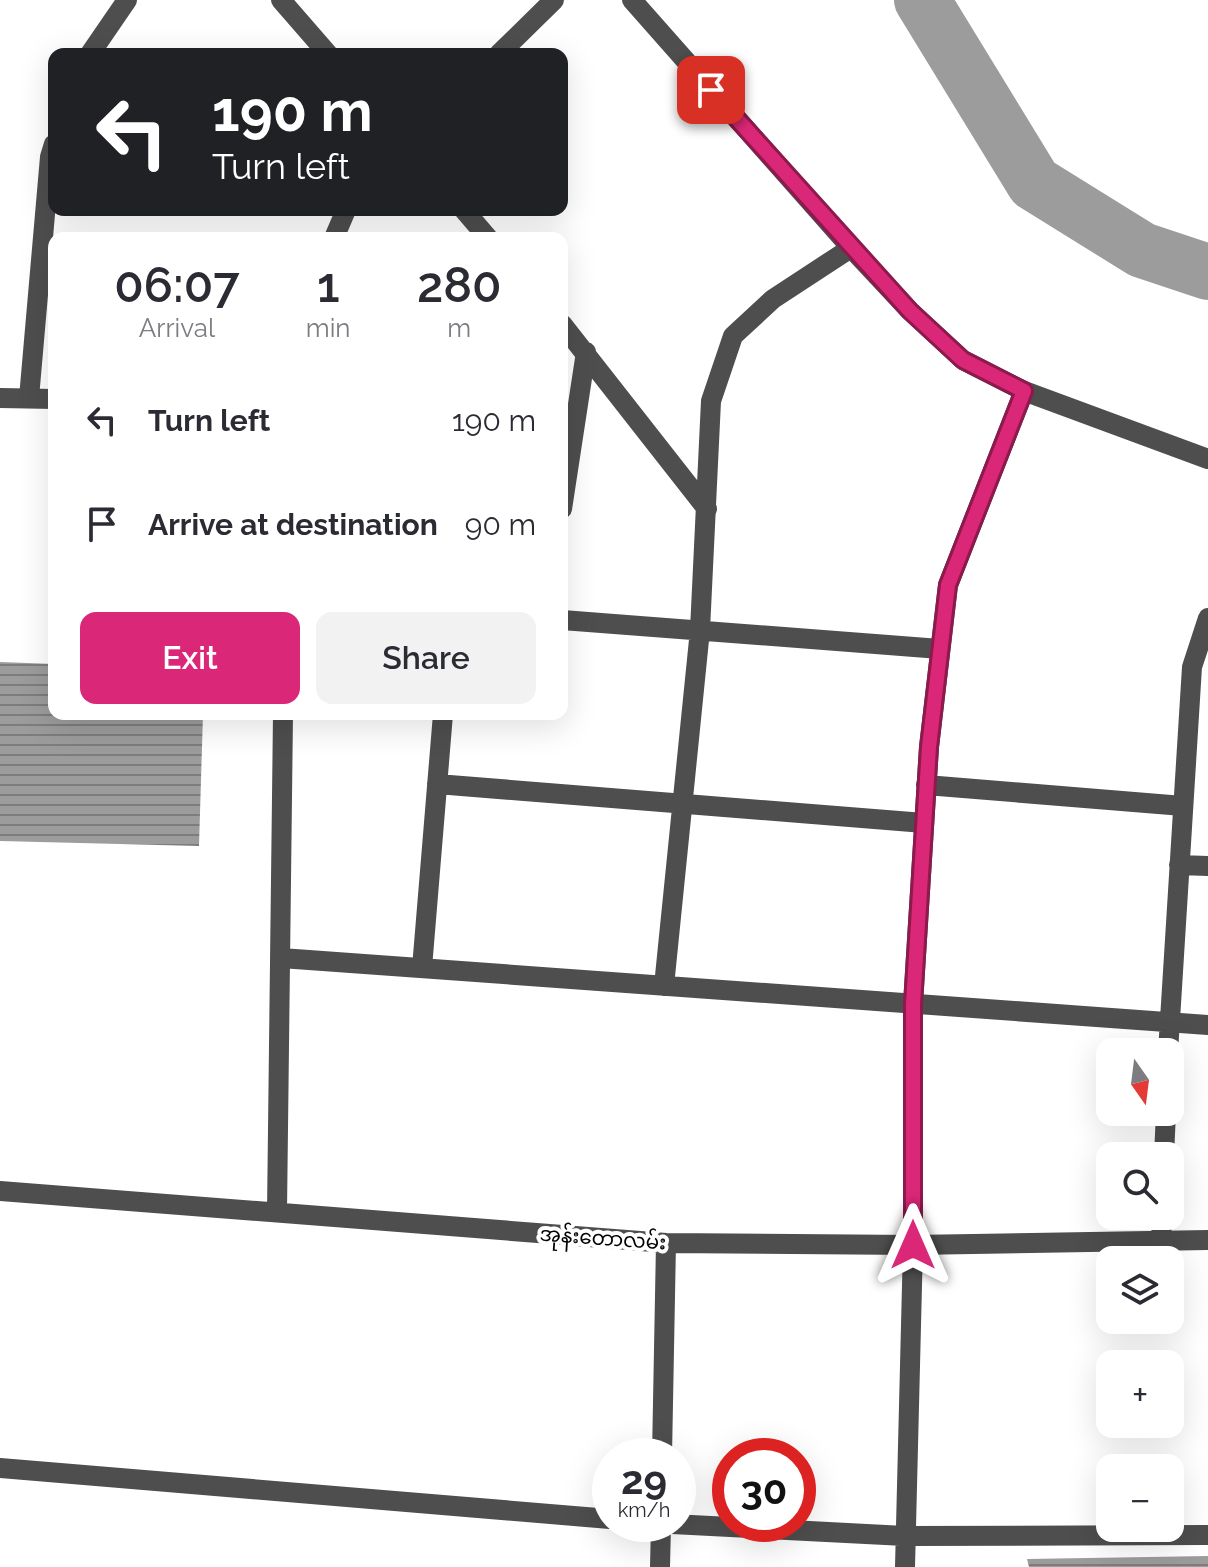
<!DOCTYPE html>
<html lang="en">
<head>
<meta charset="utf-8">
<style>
	:root { --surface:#fff; --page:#f2f2f3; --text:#2b2b33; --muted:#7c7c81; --accent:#db2777 }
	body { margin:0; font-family:Raleway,"Noto Sans Myanmar",sans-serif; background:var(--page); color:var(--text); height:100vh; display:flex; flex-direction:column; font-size:30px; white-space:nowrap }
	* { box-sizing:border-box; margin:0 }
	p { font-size:26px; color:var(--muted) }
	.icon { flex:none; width:44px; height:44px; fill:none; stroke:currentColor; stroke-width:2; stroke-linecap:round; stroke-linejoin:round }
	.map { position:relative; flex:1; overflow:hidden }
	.panel { position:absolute; left:48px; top:232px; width:520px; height:488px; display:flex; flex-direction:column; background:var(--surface); border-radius:16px; box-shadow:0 8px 32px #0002 }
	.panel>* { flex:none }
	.top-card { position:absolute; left:48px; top:48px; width:520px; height:168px; border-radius:16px; box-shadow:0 8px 32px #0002; background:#202124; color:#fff; overflow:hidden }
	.needle { width:52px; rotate:166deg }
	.fabs { position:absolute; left:1096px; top:1038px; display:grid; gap:16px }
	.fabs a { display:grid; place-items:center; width:88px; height:88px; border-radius:16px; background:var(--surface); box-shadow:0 8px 32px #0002; font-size:40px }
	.speed { position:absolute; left:592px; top:1438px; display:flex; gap:16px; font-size:40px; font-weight:700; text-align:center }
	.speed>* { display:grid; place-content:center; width:104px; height:104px; border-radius:50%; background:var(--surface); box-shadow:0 8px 32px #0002; line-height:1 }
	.speed small { font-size:20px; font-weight:400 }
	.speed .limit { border:12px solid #d22; background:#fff; color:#111 }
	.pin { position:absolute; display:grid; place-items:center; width:68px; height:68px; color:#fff; margin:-34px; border-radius:16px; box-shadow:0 4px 12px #0006 }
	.me { position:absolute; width:88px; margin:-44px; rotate:0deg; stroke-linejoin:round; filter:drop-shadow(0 0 6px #0008) }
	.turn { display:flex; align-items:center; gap:28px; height:168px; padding:0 32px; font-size:36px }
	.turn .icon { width:104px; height:104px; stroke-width:2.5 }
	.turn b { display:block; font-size:56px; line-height:68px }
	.eta { display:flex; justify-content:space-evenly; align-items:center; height:136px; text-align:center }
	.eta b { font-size:48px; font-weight:600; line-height:56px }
	.primary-button { display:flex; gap:16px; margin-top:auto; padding:16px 32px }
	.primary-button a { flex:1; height:92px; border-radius:16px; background:var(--accent); color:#fff; font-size:32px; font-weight:600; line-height:92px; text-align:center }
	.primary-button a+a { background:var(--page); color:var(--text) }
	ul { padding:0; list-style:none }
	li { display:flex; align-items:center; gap:24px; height:104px; padding:0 32px }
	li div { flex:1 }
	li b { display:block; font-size:30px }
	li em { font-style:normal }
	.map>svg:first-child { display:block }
</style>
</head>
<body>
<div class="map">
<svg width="1208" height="1567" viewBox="0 0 1208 1567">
	<defs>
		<pattern id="water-rules" width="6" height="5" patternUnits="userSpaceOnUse" patternTransform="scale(2)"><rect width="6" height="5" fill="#9c9c9c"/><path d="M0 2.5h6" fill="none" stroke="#7d7d7d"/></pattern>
	</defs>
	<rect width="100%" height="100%" fill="#fff"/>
	<path fill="url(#water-rules)" d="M0,662L54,664V714H203L199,846L0,841Z
		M1208,1556V1567H1029L1027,1559Z"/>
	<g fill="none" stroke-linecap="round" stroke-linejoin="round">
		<path stroke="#9c9c9c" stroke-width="56" d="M922,0L1034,183L1142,250L1208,272"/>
		<path stroke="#4e4e4e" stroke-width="20" d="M281,0L328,54
			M632,0L851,248L910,311L963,360L1024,391L1208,459
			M90,54L127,0
			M499,54L554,0
			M464,210L488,238
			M334,238L346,210
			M562,324L707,509
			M0,398L54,399
			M29,398L50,157L54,144
			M562,509L586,352
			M562,620L940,649
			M437,784L924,823
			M926,785L1183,806
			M1179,865L1208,866
			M281,958L1208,1025
			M422,968L443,714
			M664,986L700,630L711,401L733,336L773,299L851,248
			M1168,1052L1192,667L1208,618
			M1164,1156L1166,1112
			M0,1191L666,1243L913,1245L1208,1240
			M277,1212L283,714
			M1161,1242L1162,1216
			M662,1456L666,1243
			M0,1468L610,1519
			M672,1524L905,1536L1208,1535
			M660,1567L661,1524
			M905,1567L913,1245V1004L929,747L948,585L1024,391"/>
	</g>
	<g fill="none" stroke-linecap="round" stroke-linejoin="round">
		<defs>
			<path id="route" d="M711,90L910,311L963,360L1024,391L948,585L929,747L913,1004V1245"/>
		</defs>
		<use href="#route" stroke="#8e194d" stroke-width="20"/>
		<use href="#route" stroke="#db2777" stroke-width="14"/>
	</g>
	<g text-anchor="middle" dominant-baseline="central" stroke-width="8" stroke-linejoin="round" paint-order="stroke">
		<g font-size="20" fill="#000" stroke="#fff">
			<text transform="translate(603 1238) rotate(4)">အုန်းတောလမ်း</text>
		</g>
	</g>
</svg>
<div class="fabs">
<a><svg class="needle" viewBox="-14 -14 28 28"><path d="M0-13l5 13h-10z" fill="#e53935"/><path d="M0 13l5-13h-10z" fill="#7c7c81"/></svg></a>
<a><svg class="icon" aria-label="search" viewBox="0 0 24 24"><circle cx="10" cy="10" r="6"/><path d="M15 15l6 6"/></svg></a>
<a><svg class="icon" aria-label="layers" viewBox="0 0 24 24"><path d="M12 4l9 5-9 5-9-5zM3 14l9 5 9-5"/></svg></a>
<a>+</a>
<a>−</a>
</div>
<div class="speed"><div>29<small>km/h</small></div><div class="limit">30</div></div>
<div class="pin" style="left:711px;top:90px;background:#d93025"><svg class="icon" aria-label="arrive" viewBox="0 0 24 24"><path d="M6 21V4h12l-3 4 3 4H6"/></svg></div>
<svg class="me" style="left:913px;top:1245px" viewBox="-20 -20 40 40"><path d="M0-17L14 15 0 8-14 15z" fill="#db2777" stroke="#fff" stroke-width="4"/></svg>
<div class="top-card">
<div class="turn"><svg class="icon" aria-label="left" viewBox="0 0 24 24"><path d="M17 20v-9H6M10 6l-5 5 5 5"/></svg><div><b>190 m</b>Turn left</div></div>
</div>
<section class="panel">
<div class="eta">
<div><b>06:07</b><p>Arrival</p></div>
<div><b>1</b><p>min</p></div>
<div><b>280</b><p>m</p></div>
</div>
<ul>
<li><svg class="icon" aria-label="left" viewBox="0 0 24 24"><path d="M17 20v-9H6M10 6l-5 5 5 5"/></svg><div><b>Turn left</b></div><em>190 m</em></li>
<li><svg class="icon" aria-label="arrive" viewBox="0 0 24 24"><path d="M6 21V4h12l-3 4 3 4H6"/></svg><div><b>Arrive at destination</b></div><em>90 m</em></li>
</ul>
<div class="primary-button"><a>Exit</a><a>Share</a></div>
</section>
</div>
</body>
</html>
